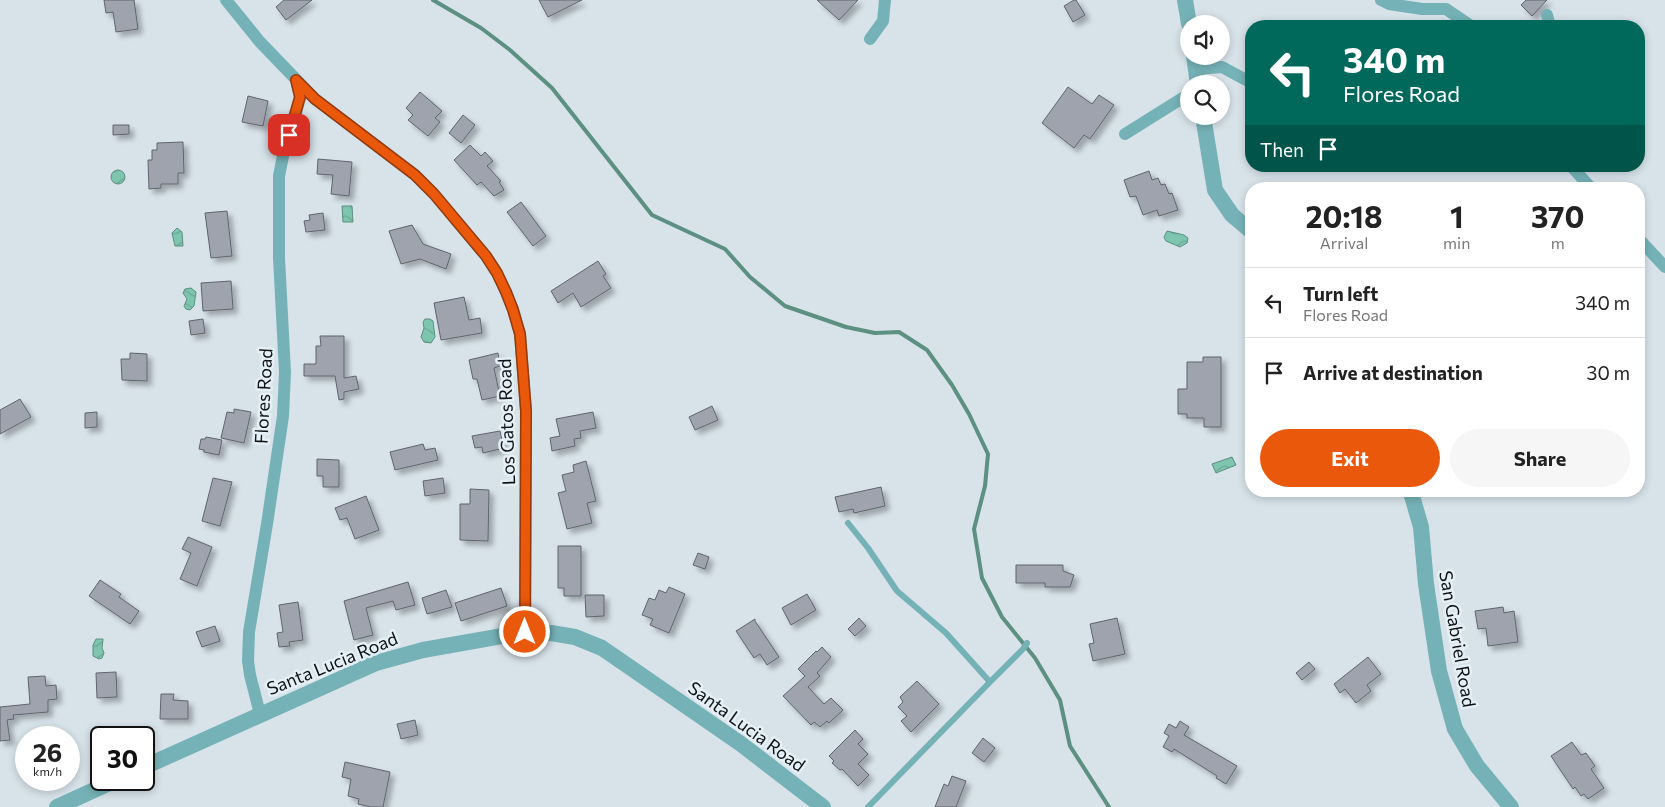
<!DOCTYPE html>
<html lang="en">
<head>
<meta charset="utf-8">
<style>
	:root { --surface:#fff; --page:#f6f6f6; --text:#222; --muted:#767676; --line:#e0e0e0; --accent:#ea580c }
	body { margin:0; font-family:Commissioner,sans-serif; background:var(--page); color:var(--text); height:100vh; display:flex; flex-direction:column; font-size:19px; white-space:nowrap }
	* { box-sizing:border-box; margin:0 }
	p { font-size:16px; color:var(--muted) }
	.icon { flex:none; width:28px; height:28px; fill:none; stroke:currentColor; stroke-width:2; stroke-linecap:round; stroke-linejoin:round }
	.map { position:relative; flex:1; overflow:hidden }
	.side { position:absolute; left:1245px; top:182px; width:400px; height:315px; display:flex; flex-direction:column; background:var(--surface); border-radius:20px; box-shadow:0 2px 8px #0003 }
	.side>* { flex:none }
	.guide { position:absolute; left:1245px; top:20px; width:400px; height:152px; border-radius:20px; box-shadow:0 2px 8px #0003; background:#00695c; color:#fff; overflow:hidden }
	.buttons { position:absolute; left:1180px; top:15px; display:grid; gap:10px }
	.buttons a { display:grid; place-items:center; width:50px; height:50px; border-radius:50%; background:var(--surface); box-shadow:0 2px 8px #0003; font-size:25px }
	.speed { position:absolute; left:15px; top:726px; display:flex; gap:10px; font-size:25px; font-weight:700; text-align:center }
	.speed>* { display:grid; place-content:center; width:65px; height:65px; border-radius:50%; background:var(--surface); box-shadow:0 2px 8px #0003; line-height:1 }
	.speed small { font-size:12px; font-weight:400 }
	.speed .limit { border:2px solid #111; border-radius:8px; background:#fff; color:#111 }
	.pin { position:absolute; display:grid; place-items:center; width:42px; height:42px; color:#fff; margin:-21px; border-radius:10px; box-shadow:0 2px 8px #0006 }
	.me { position:absolute; width:55px; margin:-28px; rotate:0deg; stroke-linejoin:round; filter:drop-shadow(0 0 4px #0008) }
	.turn { display:flex; align-items:center; gap:18px; height:105px; padding:0 15px; font-size:22px }
	.turn .icon { width:65px; height:65px; stroke-width:2.5 }
	.turn b { display:block; font-size:35px; line-height:42px }
	.then { display:flex; align-items:center; height:48px; padding:0 15px; background:#0003; gap:10px; font-size:19px }
	.eta { display:flex; justify-content:space-evenly; align-items:center; height:85px; text-align:center }
	.eta b { font-size:30px; font-weight:700; line-height:35px }
	.action { display:flex; gap:10px; margin-top:auto; padding:10px 15px }
	.action a { flex:1; height:58px; border-radius:30px; background:var(--accent); color:#fff; font-size:20px; font-weight:700; line-height:58px; text-align:center }
	.action a+a { background:var(--page); color:var(--text) }
	ul { padding:0; list-style:none }
	li { display:flex; align-items:center; gap:15px; height:70px; padding:0 15px; border-top:1px solid var(--line) }
	li div { flex:1 }
	li b { display:block; font-size:19px }
	li em { font-style:normal }
	.map>svg:first-child { display:block }
</style>
</head>
<body>
<div class="map">
<svg width="1665" height="807" viewBox="0 0 1665 807">
	<defs>
		<pattern id="water-waves" width="16" height="10" patternUnits="userSpaceOnUse" patternTransform="scale(1.25)"><rect width="16" height="10" fill="#7dc5ae"/><path d="M0 5q4-4 8 0t8 0" fill="none" stroke="#6ba895"/></pattern>
		<filter id="shadow"><feDropShadow dx="4.5" dy="4.5" stdDeviation="2.5" flood-color="#0004"/></filter>
	</defs>
	<rect width="100%" height="100%" fill="#d7e2e9"/>
	<path fill="url(#water-waves)" stroke="#5c9080" d="M111 177a7 7 0 1 1 14 0a7 7 0 1 1-14 0Z
		M342,206H352L353,222H343Z
		M177,228L182,232L183,246H175L172,233Z
		M1167,231L1184,235L1188,238L1187,243L1180,247L1166,241L1164,237Z
		M191,288L196,292L194,306L190,310L186,309L184,306L187,299L183,293L185,289Z
		M425,319H430L433,321L435,337L431,343L424,342L421,337L424,328L423,322Z
		M1232,457L1236,465L1216,473L1212,464Z
		M96,639H103L102,648L104,653L102,658L99,659L93,656V645Z"/>
	<g fill="none" stroke-linecap="round" stroke-linejoin="round">
		<path stroke="#5c9080" stroke-width="4" d="M433,0L481,28L510,50L552,88L652,215L725,249L750,277L785,306L846,327L875,333L899,332L927,350L952,385L969,414L988,454L985,486L974,529L982,578L1002,617L1035,658L1060,700L1070,746L1109,807"/>
	</g>
	<path fill="#9fa3ad" stroke="#60646d" filter="url(#shadow)" d="M104,0H134L138,29L116,32L113,12L106,13Z
		M284,0H312L286,20L276,7Z
		M539,0H582L548,17Z
		M817,0H858L839,20Z
		M1074,0H1076L1085,15L1073,22L1064,6Z
		M1526,0H1547L1532,16L1521,5Z
		M1068,87L1092,104L1099,95L1114,105L1090,139L1084,135L1074,148L1042,123Z
		M420,92L442,111L435,118L440,122L428,136L408,120L413,115L406,108Z
		M248,96L268,101L263,126L242,122Z
		M463,115L475,125L461,143L449,133Z
		M113,125H129V134L113,135Z
		M183,142L184,173H178V184H161V188L149,189L148,160H152V150H157V143Z
		M470,145L481,156L485,152L493,161L487,166L501,181L499,182L504,190L494,196L481,182L477,185L454,160Z
		M318,159L352,162L349,196L331,194L333,175L317,174Z
		M1149,171L1152,180L1158,178L1161,185L1165,184L1169,194L1172,193L1178,210L1159,216L1157,210L1143,215L1136,196L1130,197L1124,180Z
		M521,202L546,236L533,246L507,212Z
		M227,211L232,256L211,258L205,213Z
		M323,213L325,230L306,232L304,221L310,220L309,215Z
		M412,225L423,244L451,254L446,269L420,259L401,264L389,231Z
		M598,261L606,274L603,276L611,288L581,307L573,293L558,303L551,291Z
		M231,281L233,309L203,311L201,283Z
		M464,297L469,320L480,318L482,333L441,340L434,303Z
		M203,319L205,333L191,335L189,321Z
		M320,336H344V378L356,376L359,389L344,392V399L339,400L335,376H304V364H316V346H321Z
		M130,353L147,354V381L122,380L121,359H130Z
		M498,353L500,366L494,368L500,396L482,400L477,379H473L469,360Z
		M1203,357H1221V427H1204V418H1187V414H1178V389H1187V362H1203Z
		M20,399L31,417L0,434V410Z
		M712,406L718,420L695,430L689,417Z
		M234,409L251,412L244,443L221,438L227,412L234,413Z
		M97,412V427L85,428V413Z
		M593,412L596,428L580,431L581,438L574,439L575,446L552,451L550,438L560,436L556,419Z
		M500,431L504,448L483,453L482,447L475,448L472,436Z
		M206,437L222,440L219,455L204,452V450L199,449L201,439H205Z
		M423,444L425,450L435,448L438,460L395,470L390,452Z
		M317,459L339,460V487H323V476H317Z
		M586,461L596,501L587,503L592,523L567,529L558,493L566,491L562,475L574,472L573,465Z
		M213,478L232,482L220,526L202,521Z
		M443,478L445,493L425,496L423,481Z
		M881,487L885,506L854,513L853,509L839,512L835,497Z
		M470,489L489,490L488,541L460,540V504H470Z
		M366,496L379,530L355,539L347,518L340,520L335,508Z
		M188,537L212,547L197,586L180,579L191,553L182,549Z
		M558,546H581V596H564V588H558Z
		M698,553L709,557L705,569L693,565Z
		M1016,565H1063V571L1074,575L1070,587H1045V583H1016Z
		M100,580L121,594L119,597L139,611L130,624L89,596Z
		M408,582L415,605L396,610L393,601L366,608L373,635L354,640L344,601Z
		M669,587L685,594L669,633L650,625L653,619L642,615L649,598L655,600L659,590L666,593Z
		M501,588L507,606L461,621L455,603Z
		M446,590L452,607L427,614L422,598Z
		M807,594L816,610L791,625L782,608Z
		M585,595H604V616L586,617Z
		M298,602L303,640L289,642L290,646L279,647L277,633L283,632L279,605Z
		M1503,607L1504,613L1514,611L1518,642L1488,646L1486,628L1478,629L1475,611Z
		M859,618L866,626L855,636L848,629Z
		M1117,618L1125,654L1093,661L1089,644L1094,643L1090,624Z
		M755,619V621L779,657L767,665L760,654L754,658L736,631Z
		M215,626L220,641L202,647L196,632Z
		M822,647L831,657L817,673L820,676L808,687L824,704L831,698L843,710L829,723L827,721L820,727L814,722L811,725L783,696L805,676L798,669L816,651L817,652Z
		M1368,657L1381,674L1367,685L1371,691L1356,703L1345,689L1340,693L1334,684Z
		M1309,662L1315,669L1302,680L1296,673Z
		M116,672L117,697L97,698L96,673Z
		M45,676L46,686L56,685L57,699L48,700V712L13,715L14,719L7,720L10,740L0,741V707L30,704L28,677Z
		M917,681L939,704L911,732L901,721L907,716L898,707L903,702L900,697Z
		M161,694H174L173,700L188,701V719H160Z
		M415,720L418,735L401,739L397,724Z
		M1180,721L1189,727L1184,735L1237,766L1226,784L1216,778L1217,776L1174,749L1172,752L1163,747L1169,736L1164,733L1169,724L1176,728Z
		M855,730L863,739L858,744L868,754L858,764L869,775L858,786L842,769L840,770L832,763L834,761L829,756Z
		M983,738L995,748L984,762L972,753Z
		M1572,742L1581,755L1586,753L1595,766L1591,769L1604,788L1588,799L1584,794L1581,796L1575,787L1573,789L1551,756Z
		M345,762L390,772L383,807H371L358,804L359,799L348,796L351,779L342,777Z
		M952,776L966,781L956,807H935L944,784L948,786Z"/>
	<g fill="none" stroke-linecap="round" stroke-linejoin="round">
		<path stroke="#75b2b7" stroke-width="6" d="M848,523L868,548L897,591L946,633L990,682L868,807
			M990,682L1023,649L1027,643"/>
		<path stroke="#75b2b7" stroke-width="12" d="M226,0L260,42L315,99L415,175L434,194L486,256L497,273L506,292L513,309L520,334L526,411L525,632
			M1381,0L1389,4L1422,9H1446L1471,26
			M1547,15L1550,26
			M870,39L883,21L885,0
			M1196,69L1222,67L1248,81L1251,84
			M1125,134L1189,94
			M1571,166L1592,189
			M1639,239L1665,267
			M260,714L250,675L248,661L249,632L267,524L283,416L285,372L279,258V176L285,146L293,125L300,97L296,80"/>
		<path stroke="#75b2b7" stroke-width="16" d="M1185,0L1189,24
			M1194,56L1198,84
			M1203,116L1215,190L1232,215L1251,231
			M1409,491L1412,496L1421,527L1426,584L1439,671L1455,729L1477,766L1511,807
			M144,767L376,663L423,650L525,632L551,633L575,637L602,648L741,744L823,807
			M57,807L116,780"/>
	</g>
	<g fill="none" stroke-linecap="round" stroke-linejoin="round">
		<defs>
			<path id="route" d="M289,135L300,97L296,80L315,99L415,175L434,194L486,256L497,273L506,292L513,310L520,334L526,411L525,632"/>
		</defs>
		<use href="#route" stroke="#983908" stroke-width="12"/>
		<use href="#route" stroke="#ea580c" stroke-width="9"/>
	</g>
	<g text-anchor="middle" dominant-baseline="central" stroke-width="5" stroke-linejoin="round" paint-order="stroke">
		<g font-size="18" fill="#101316" stroke="#e4eff6">
			<text transform="translate(263 396) rotate(-87)">Flores Road</text>
			<text transform="translate(506 422) rotate(-92)">Los Gatos Road</text>
			<text transform="translate(1458 639) rotate(80)">San Gabriel Road</text>
			<text transform="translate(332 663) rotate(-22)">Santa Lucia Road</text>
			<text transform="translate(747 726) rotate(36)">Santa Lucia Road</text>
		</g>
	</g>
</svg>
<div class="buttons">
<a><svg class="icon" aria-label="sound" viewBox="0 0 24 24"><path d="M4 9h4l5-4v14l-5-4H4zM17 9q2 3 0 6"/></svg></a>
<a><svg class="icon" aria-label="search" viewBox="0 0 24 24"><circle cx="10" cy="10" r="6"/><path d="M15 15l6 6"/></svg></a>
</div>
<div class="speed"><div>26<small>km/h</small></div><div class="limit">30</div></div>
<div class="pin" style="left:289px;top:135px;background:#d93025"><svg class="icon" aria-label="arrive" viewBox="0 0 24 24"><path d="M6 21V4h12l-3 4 3 4H6"/></svg></div>
<svg class="me" style="left:525px;top:632px" viewBox="-20 -20 40 40"><circle r="17" fill="#ea580c" stroke="#fff" stroke-width="3"/><path d="M0-11L8 9 0 5-8 9z" fill="#fff"/></svg>
<div class="guide">
<div class="turn"><svg class="icon" aria-label="left" viewBox="0 0 24 24"><path d="M17 20v-9H6M10 6l-5 5 5 5"/></svg><div><b>340 m</b>Flores Road</div></div>
<div class="then">Then<svg class="icon" aria-label="arrive" viewBox="0 0 24 24"><path d="M6 21V4h12l-3 4 3 4H6"/></svg></div>
</div>
<section class="side">
<div class="eta">
<div><b>20:18</b><p>Arrival</p></div>
<div><b>1</b><p>min</p></div>
<div><b>370</b><p>m</p></div>
</div>
<ul>
<li><svg class="icon" aria-label="left" viewBox="0 0 24 24"><path d="M17 20v-9H6M10 6l-5 5 5 5"/></svg><div><b>Turn left</b><p>Flores Road</p></div><em>340 m</em></li>
<li><svg class="icon" aria-label="arrive" viewBox="0 0 24 24"><path d="M6 21V4h12l-3 4 3 4H6"/></svg><div><b>Arrive at destination</b></div><em>30 m</em></li>
</ul>
<div class="action"><a>Exit</a><a>Share</a></div>
</section>
</div>
</body>
</html>
